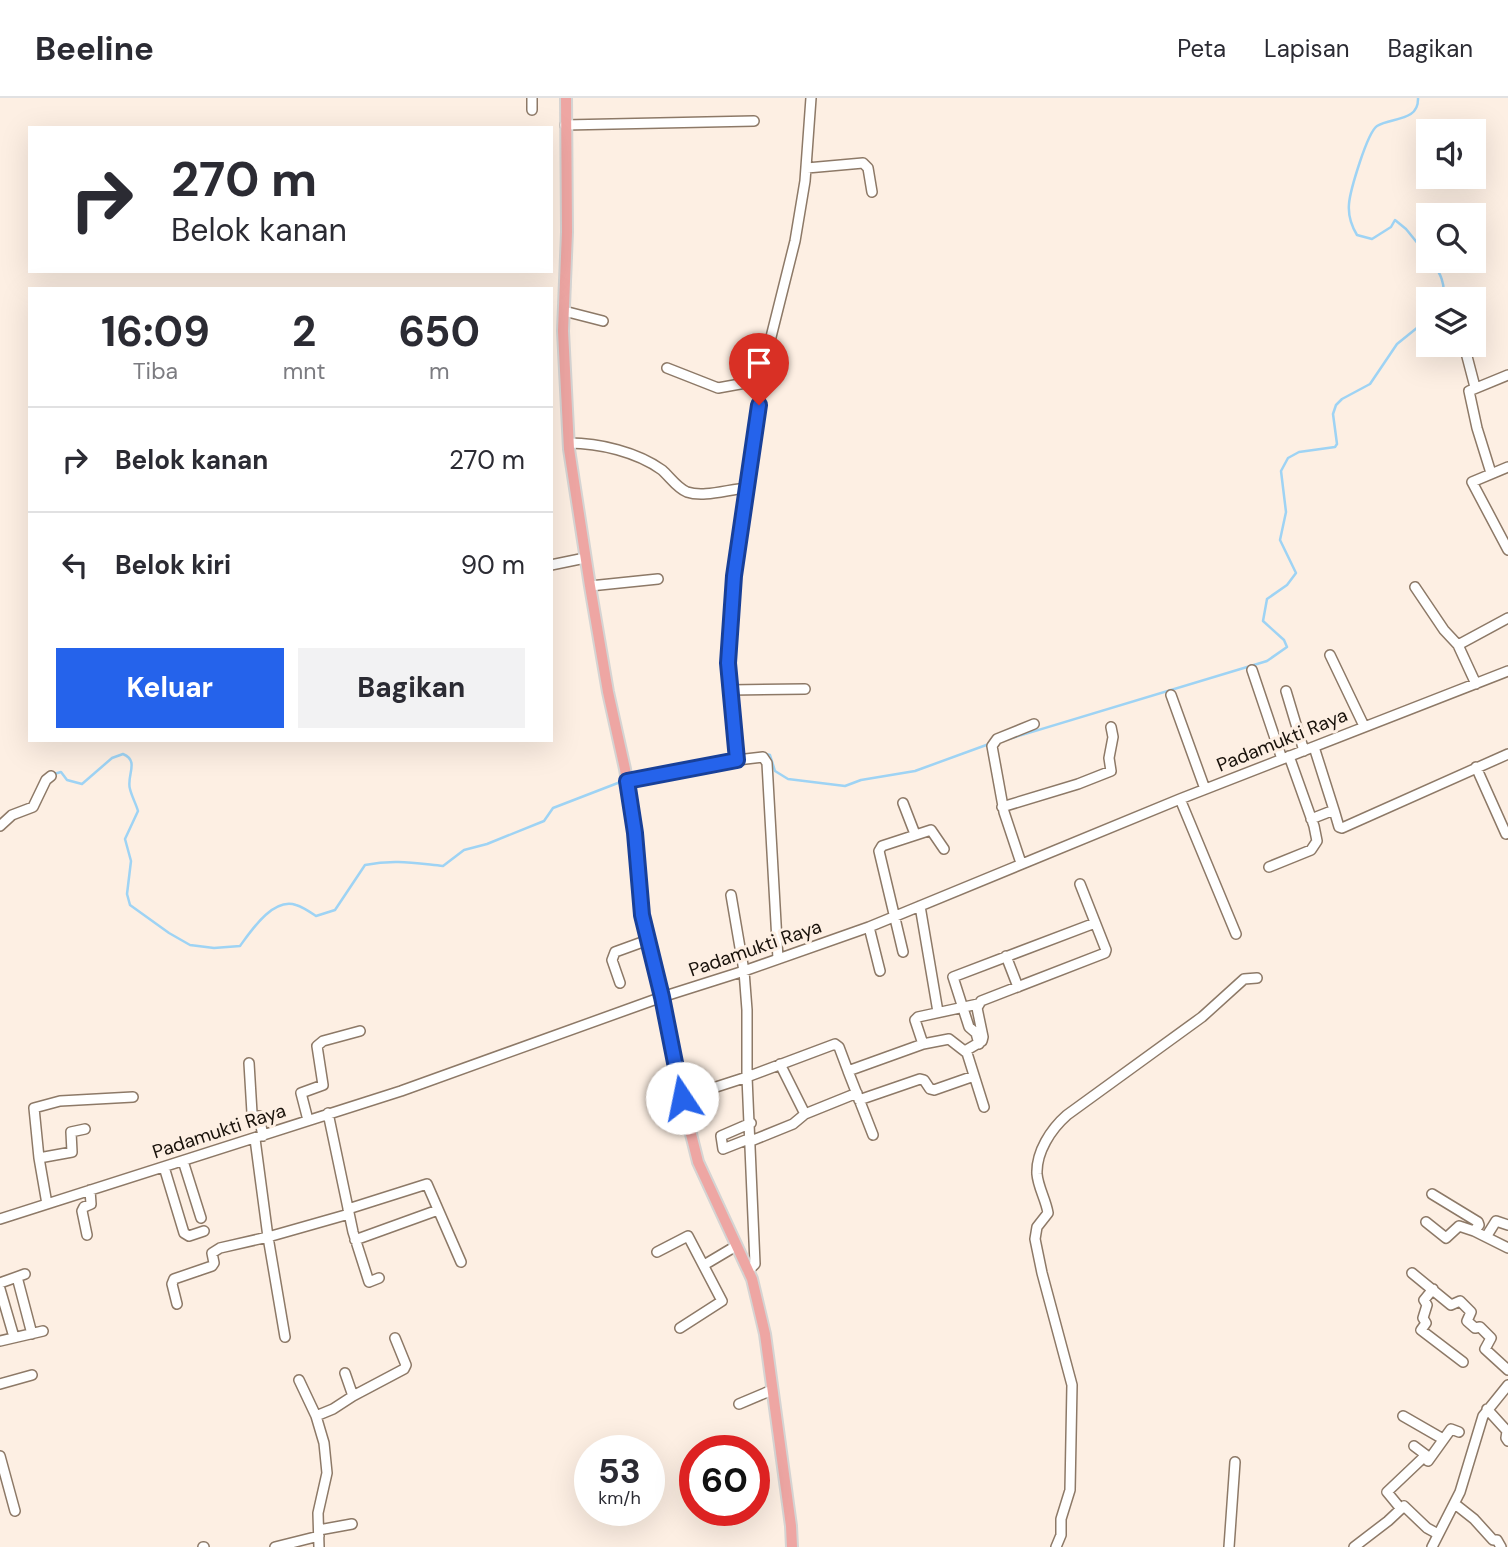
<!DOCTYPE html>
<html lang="id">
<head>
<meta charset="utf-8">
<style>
	:root { --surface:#fff; --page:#f2f2f3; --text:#2b2b33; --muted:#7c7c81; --line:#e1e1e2; --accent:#2563eb }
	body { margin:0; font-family:"DM Sans",sans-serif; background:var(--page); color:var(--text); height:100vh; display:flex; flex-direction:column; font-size:26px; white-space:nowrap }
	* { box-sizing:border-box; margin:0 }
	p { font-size:23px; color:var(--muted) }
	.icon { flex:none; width:38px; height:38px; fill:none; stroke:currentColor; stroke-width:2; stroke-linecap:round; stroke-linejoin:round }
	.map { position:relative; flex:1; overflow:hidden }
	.panel { position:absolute; left:28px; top:189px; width:525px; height:455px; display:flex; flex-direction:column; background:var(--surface); border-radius:0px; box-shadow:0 7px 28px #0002 }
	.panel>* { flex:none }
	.hud { position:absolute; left:28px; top:28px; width:525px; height:147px; border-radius:0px; box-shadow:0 7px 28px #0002; background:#fff; color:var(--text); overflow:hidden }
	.tools { position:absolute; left:1416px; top:21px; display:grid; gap:14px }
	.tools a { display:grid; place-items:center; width:70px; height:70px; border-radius:0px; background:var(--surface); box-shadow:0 7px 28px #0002; font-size:35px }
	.speed { position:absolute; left:574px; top:1337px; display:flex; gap:14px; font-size:35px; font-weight:700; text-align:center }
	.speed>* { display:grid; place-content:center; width:91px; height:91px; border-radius:50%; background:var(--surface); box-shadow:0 7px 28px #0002; line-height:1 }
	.speed small { font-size:18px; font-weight:400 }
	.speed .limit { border:10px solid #d22; background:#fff; color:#111 }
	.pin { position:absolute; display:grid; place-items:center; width:60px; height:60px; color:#fff; margin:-72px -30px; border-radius:50% 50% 50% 0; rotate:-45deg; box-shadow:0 0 7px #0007 }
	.pin .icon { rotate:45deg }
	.me { position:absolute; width:77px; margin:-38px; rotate:349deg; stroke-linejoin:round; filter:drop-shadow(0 0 5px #0008) }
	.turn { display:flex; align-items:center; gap:24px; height:147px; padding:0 28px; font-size:32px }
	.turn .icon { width:91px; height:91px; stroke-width:2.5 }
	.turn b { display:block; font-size:49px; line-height:60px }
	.eta { display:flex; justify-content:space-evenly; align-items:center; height:119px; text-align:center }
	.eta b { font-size:42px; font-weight:700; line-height:49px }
	.cta { display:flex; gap:14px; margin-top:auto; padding:14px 28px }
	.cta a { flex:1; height:80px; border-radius:0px; background:var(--accent); color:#fff; font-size:28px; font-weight:700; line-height:80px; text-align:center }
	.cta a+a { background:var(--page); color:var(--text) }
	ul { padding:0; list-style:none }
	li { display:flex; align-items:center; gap:21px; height:105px; padding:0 28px; border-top:2px solid var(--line) }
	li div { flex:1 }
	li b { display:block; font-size:26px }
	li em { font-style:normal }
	header { display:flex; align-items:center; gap:42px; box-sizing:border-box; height:98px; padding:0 35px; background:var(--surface); border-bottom:2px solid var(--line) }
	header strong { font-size:33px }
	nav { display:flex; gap:38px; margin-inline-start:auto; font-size:24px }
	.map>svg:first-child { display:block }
</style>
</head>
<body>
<header>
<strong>Beeline</strong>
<nav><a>Peta</a><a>Lapisan</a><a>Bagikan</a></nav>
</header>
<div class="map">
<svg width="1508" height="1449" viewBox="0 0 1508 1449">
	<rect width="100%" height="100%" fill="#fdefe3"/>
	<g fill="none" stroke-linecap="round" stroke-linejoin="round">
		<path stroke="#9ed3f4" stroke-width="2.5" d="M1418,0C1419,24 1391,19 1377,28C1367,35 1350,93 1349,106C1348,117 1351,127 1357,137L1372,141L1391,129L1395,122L1406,131L1428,158
			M1432,163C1440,175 1446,186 1443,201
			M1005,642L1267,563L1287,549L1284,542L1263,523L1267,501L1287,487L1296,475L1280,442L1286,414L1281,373L1288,360L1299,354L1335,349L1337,346L1333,316L1336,307L1342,301L1370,286L1397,246L1428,221
			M766,656L770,657L775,673L788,681L845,688L861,682L915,673L989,646
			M652,674L735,658
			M54,676L61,674L67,682L82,686L112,660L123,656C140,663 126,678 130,691C132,699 136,706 138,713L125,741L131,763L127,796L130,807L169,835L190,847L214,850L240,848C251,833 273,799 296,807C303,809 310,814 316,818L335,812L365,767C394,761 414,765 443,768L464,752L487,746L544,723L553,710L623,683"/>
		<defs>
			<path id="minor" d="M532,12V0
				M565,27L754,23
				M807,70L863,65L868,70L872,94
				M564,213L603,223
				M1464,247L1475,289
				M667,270L718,290L762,282
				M569,345C599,345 637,354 662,372C670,379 677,390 687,394C704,400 729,391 747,390
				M1508,369L1472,384L1508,452
				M1491,375L1477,330L1469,293L1508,277
				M551,467L585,460
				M590,488L658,481
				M1415,489L1444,532L1458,547L1476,586
				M1458,547L1508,520
				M1330,557L1364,628
				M1252,572L1282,661
				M730,592L805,591
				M1286,593L1304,653
				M1171,597L1205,691
				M1476,669L1506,736
				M627,683L737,662
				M1180,701L1236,836
				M903,705L915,736
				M1002,709L1078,686L1111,673L1109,660L1113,639L1111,629
				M1334,712L1339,729L1342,730L1508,656
				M1311,721L1334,712L1314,649
				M0,728L12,717L33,709L46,682L51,678
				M1021,765L1004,714L992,648L997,641L1034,626
				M1269,769L1311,752L1317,743L1314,728L1289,658
				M731,797L744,873L747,912V979L835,946L839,949L848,973L923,946L915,922L918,919L978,906
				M920,808L938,914
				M869,829L880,873
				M903,854L879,753L882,748L931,732L944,751
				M1006,858L1018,889
				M778,861L767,665L763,659L737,662L728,565L734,478L766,259L795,143L805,83L811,0
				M620,885L612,862L615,854L648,842
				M923,946L949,941L967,955L984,1009
				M979,946L976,935L969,929L953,879L1095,825
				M965,953L982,943L983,939L977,910L981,903L1105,855L1106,852L1080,786
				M249,965L252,1015L254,1018H259L263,1038
				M780,966L805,1016L857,995
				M848,973L873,1037
				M682,1000L747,979L755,1166L748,1173
				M859,1002L920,981L924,982L930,991L934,992L974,978
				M328,1015L353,1134L369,1184L379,1180
				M308,1022L301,995L323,987L317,948L323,943L360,933
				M751,1025L721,1038L723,1051L751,1040
				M255,1041L268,1139L349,1116
				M751,1043L793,1026L805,1016
				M39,1060L72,1054L71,1034L85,1031
				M183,1063L201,1120
				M164,1069L184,1135L189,1138L204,1133
				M1432,1096L1478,1124L1479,1127L1474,1133L1486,1139L1496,1123L1508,1127
				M47,1106L39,1060L34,1010L60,1003L133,999
				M348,1111L427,1086L461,1164
				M0,1121L401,993L662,899L744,873L869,829L1180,701L1508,573
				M1426,1124L1446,1140L1459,1128L1474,1133
				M87,1137L82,1113L84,1109L91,1106L90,1092
				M1486,1139L1508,1150
				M355,1142L438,1112
				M657,1154L688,1138L722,1203L680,1230
				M704,1167L736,1148
				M1412,1175L1451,1207L1460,1203L1471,1214L1467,1223L1475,1230L1480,1229L1491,1240L1485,1251L1508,1272
				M17,1179L32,1236
				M0,1185L25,1176
				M0,1191L14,1239
				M1433,1191L1424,1202L1427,1207L1423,1220L1426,1225L1421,1232L1463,1264
				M177,1206L172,1186L174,1181L212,1168L214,1165L212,1155L220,1150L268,1139L285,1239
				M0,1243L43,1233
				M299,1282L316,1318L324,1345L327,1375L318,1415L319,1449
				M0,1286L32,1277
				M353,1298L404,1271L406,1267L395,1240
				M739,1306L772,1292
				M1487,1311L1507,1333L1506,1340L1508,1343
				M316,1318L333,1311L353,1298L345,1275
				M1403,1318L1443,1341
				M1414,1348L1426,1357
				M0,1358L15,1413
				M1455,1406L1474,1421L1493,1442H1497L1501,1449
				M1401,1411L1387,1394L1426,1357L1428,1363L1451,1331L1459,1334
				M319,1432L352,1426
				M203,1449H204
				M275,1449L319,1438
				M1056,1449L1061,1437V1421L1070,1392L1072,1287L1042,1175L1035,1141L1037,1129L1048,1115C1046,1102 1038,1089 1037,1076C1036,1054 1051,1031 1067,1017L1202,919L1244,881L1257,880
				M1229,1449L1235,1364
				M1354,1449L1388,1423L1404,1408L1427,1430L1438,1436
				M1432,1449L1460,1394L1483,1318L1508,1287"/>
			<path id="major" d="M566,0L567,134L563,233L569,351L590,488L608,594L625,671L635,735L642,817L662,899L682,1000L698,1064L752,1181L765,1236L791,1428L792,1449"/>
		</defs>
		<use href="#minor" stroke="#8d7967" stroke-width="12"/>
		<use href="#major" stroke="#d5d4d3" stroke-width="14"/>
		<use href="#minor" stroke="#fff" stroke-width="9"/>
		<use href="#major" stroke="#eea6a3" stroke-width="10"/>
	</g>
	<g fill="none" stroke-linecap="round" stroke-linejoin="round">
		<defs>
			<path id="route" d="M682,1000L662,899L642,817L635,735L627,683L737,662L728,565L734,478L759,307"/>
		</defs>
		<use href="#route" stroke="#184099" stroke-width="18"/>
		<use href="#route" stroke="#2563eb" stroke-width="12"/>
	</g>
	<g text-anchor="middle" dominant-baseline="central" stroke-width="6" stroke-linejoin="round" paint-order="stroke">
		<g font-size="19" fill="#18110a" stroke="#fdefe3">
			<text transform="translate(1282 642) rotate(-22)">Padamukti Raya</text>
			<text transform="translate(755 850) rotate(-19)">Padamukti Raya</text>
			<text transform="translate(219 1033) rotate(-18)">Padamukti Raya</text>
		</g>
	</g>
</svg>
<div class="tools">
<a><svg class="icon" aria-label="sound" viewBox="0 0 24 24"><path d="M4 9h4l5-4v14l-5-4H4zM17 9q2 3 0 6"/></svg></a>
<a><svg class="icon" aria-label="search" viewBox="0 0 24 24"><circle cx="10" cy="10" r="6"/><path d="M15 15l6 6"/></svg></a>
<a><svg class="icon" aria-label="layers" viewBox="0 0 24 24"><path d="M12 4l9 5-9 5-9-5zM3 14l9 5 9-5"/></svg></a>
</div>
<div class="speed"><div>53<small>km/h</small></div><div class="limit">60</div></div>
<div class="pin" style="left:759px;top:307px;background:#d93025"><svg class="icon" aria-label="arrive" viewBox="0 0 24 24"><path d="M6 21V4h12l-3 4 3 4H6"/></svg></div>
<svg class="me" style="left:682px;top:1000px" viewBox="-20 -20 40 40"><circle r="19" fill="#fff"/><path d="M0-13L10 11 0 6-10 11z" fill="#2563eb"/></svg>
<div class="hud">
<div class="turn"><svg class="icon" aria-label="right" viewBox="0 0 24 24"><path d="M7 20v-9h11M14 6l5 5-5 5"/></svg><div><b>270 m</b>Belok kanan</div></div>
</div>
<section class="panel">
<div class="eta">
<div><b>16:09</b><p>Tiba</p></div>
<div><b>2</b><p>mnt</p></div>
<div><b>650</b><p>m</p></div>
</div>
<ul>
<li><svg class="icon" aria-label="right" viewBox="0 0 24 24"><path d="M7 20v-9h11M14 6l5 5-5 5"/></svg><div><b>Belok kanan</b></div><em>270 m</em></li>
<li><svg class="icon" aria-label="left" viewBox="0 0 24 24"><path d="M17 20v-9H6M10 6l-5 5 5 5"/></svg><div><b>Belok kiri</b></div><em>90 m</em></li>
</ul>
<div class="cta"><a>Keluar</a><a>Bagikan</a></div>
</section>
</div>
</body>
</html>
